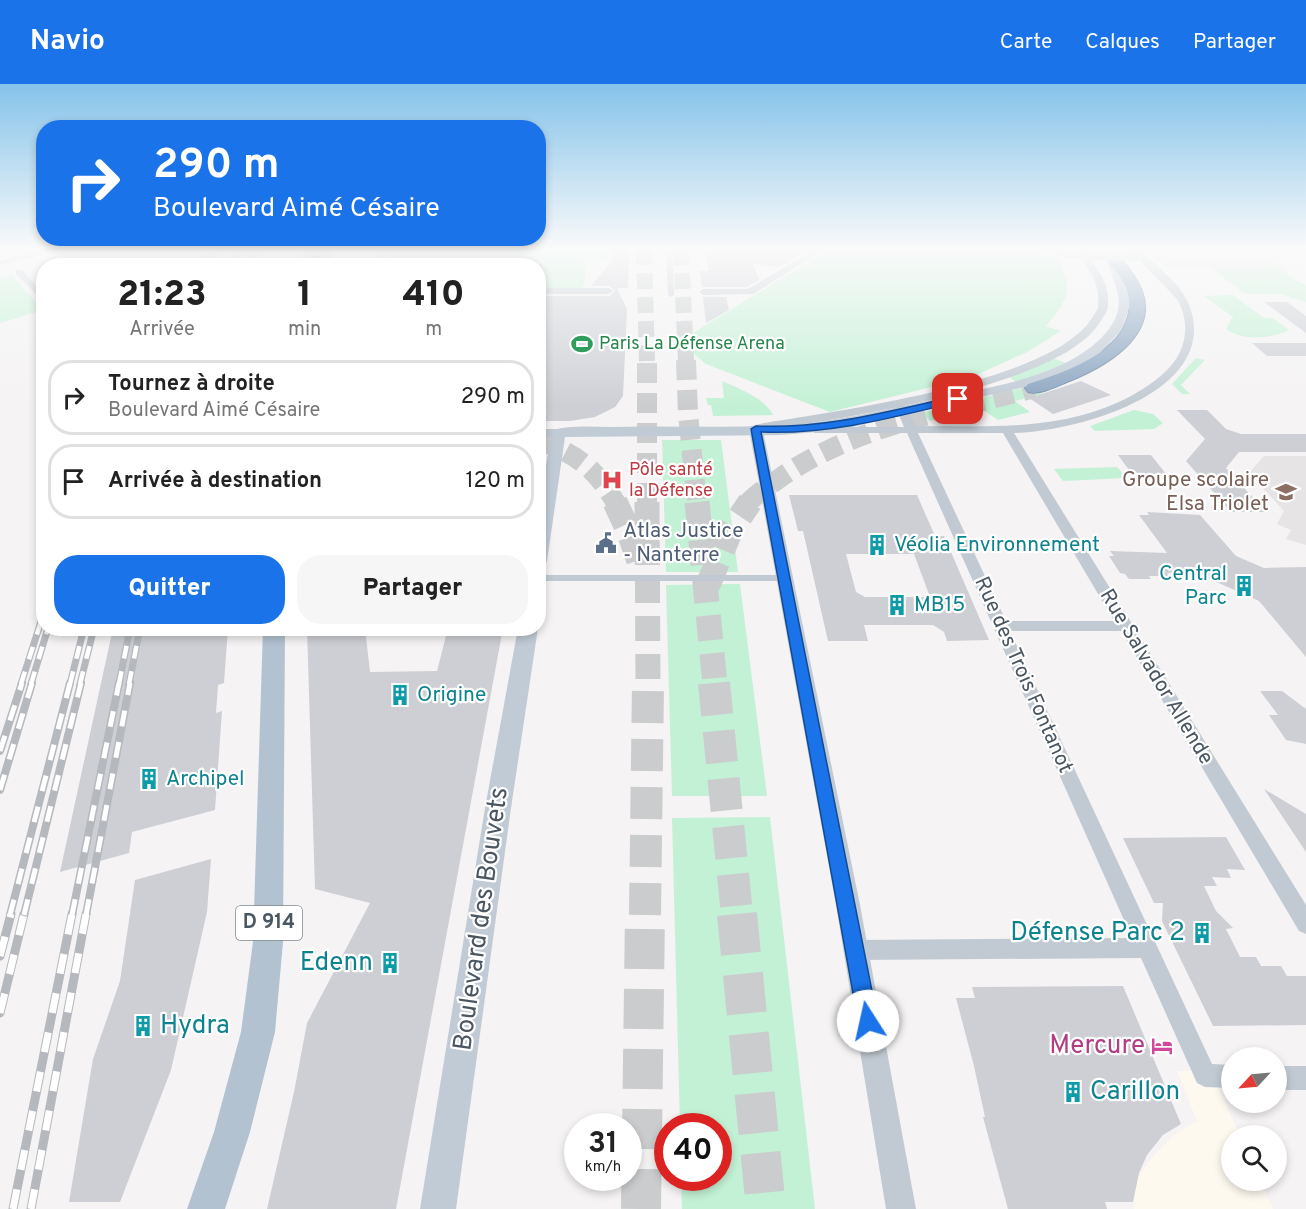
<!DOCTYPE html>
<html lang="fr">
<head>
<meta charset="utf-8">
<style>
	:root { --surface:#fff; --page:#f6f6f6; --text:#222; --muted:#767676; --line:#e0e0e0; --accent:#1a73e8 }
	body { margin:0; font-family:Overpass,sans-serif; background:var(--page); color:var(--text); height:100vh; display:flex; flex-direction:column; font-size:22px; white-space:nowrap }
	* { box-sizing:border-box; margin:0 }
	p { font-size:20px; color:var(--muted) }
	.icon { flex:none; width:33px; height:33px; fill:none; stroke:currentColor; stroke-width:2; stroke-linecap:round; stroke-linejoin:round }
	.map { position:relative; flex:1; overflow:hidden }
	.drawer { position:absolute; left:36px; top:174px; width:510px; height:378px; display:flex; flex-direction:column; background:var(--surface); border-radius:24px; box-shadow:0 3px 9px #0003 }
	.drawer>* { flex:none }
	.top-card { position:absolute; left:36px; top:36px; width:510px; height:126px; border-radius:24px; box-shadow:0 3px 9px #0003; background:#1a73e8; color:#fff; overflow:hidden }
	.needle { width:39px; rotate:244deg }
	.controls { position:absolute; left:1221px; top:963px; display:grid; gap:12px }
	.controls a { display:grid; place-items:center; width:66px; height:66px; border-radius:50%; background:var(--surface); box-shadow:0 3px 9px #0003; font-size:30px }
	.speed { position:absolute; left:564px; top:1029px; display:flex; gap:12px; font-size:30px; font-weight:700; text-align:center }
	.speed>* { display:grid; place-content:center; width:78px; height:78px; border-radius:50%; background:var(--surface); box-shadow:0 3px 9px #0003; line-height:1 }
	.speed small { font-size:15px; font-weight:400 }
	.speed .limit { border:9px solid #d22; background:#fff; color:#111 }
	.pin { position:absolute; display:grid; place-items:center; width:51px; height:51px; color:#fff; margin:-26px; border-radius:12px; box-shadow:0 3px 9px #0006 }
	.me { position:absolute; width:66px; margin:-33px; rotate:350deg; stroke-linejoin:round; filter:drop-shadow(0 0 4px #0008) }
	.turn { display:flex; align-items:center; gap:21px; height:126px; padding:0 18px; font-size:27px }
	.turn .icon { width:78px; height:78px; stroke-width:2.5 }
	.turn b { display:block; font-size:42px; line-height:51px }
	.eta { display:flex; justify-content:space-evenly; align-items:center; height:102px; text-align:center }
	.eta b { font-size:36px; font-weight:800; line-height:42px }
	.primary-button { display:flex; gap:12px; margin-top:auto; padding:12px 18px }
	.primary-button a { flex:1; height:69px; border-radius:24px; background:var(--accent); color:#fff; font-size:24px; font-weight:800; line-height:69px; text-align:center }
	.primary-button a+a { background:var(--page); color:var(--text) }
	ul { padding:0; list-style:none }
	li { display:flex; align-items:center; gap:18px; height:75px; margin:0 12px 9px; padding:0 6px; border:3px solid var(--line); border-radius:24px }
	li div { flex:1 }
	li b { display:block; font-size:22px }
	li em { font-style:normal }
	header { display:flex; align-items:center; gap:36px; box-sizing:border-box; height:84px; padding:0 30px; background:var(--accent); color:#fff }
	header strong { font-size:28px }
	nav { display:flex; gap:33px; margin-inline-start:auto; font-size:21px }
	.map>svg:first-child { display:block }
</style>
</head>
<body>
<header>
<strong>Navio</strong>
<nav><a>Carte</a><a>Calques</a><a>Partager</a></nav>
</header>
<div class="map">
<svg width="1306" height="1125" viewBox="0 0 1306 1125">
	<rect width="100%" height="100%" fill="#f5f3f3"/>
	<path fill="#fdf9ef" d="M1210,986L1240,1051L1232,1052V1096L1260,1097L1273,1125H1134L1135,1097L1154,1071L1174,1051L1197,1037L1177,987Z"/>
	<path fill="#e6e4e5" d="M1145,165H1292L1296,168H1293L1295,170L1279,172L1282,175H1269L1283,181L1287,191L1306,202L1246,210L1210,183H1165Z
		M1264,372H1306V461L1286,455L1291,446L1277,440L1284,427L1249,389Z"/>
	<path fill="#c3f1d5" d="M386,165H609L608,177L588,178L583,204H539L538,182L391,181Z
		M829,165H966L987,170L992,165H1022L1058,173C1073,205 1069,216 1046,242L1061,247L1027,268L972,293L830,328L706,280L693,269V249Z
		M1282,184L1292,195L1306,202V218L1281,210H1246L1212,185Z
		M12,191L43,226L0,239V195Z
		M1233,211L1264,234H1273L1289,246C1271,255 1242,257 1226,245L1231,235L1234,234L1204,212Z
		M1053,274L1066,279L1017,299L1008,292Z
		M1196,274L1205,276L1181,301L1190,310H1182L1172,300Z
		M722,297C738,304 765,314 773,331L713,332L711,321H708L706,314H724Z
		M1030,302L1043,310L1015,317L1030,328L998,336L983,326L930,337L921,329Z
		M1134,326L1153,330L1163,339L1154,345L1095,347L1090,342Z
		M662,356H721L738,488H666Z
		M1117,383L1127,394L1063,397L1054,385Z
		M740,500L767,712H672L666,501Z
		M770,733L815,1125H682L681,1094H718V1042H680L672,734Z"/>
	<path fill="#cdcfd5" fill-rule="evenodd" d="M613,165H629L628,204H617L627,225L623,312L615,323L595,333L570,337H538V212H610L615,207L610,202H591L612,177Z
		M705,165H810L780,183L753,179L759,196L747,203H702L700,187H709Z
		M703,213H726L729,226L706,239Z
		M1264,218H1287L1306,232V249Z
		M1252,259H1306V272H1267Z
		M1081,297L1111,311L1053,330L1029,314Z
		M1177,326H1207L1226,345L1241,350H1306V368H1239L1226,384L1266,428H1231L1186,377L1205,355Z
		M1118,371H1151L1166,390H1132Z
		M789,411H917L935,452H944L989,556L947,557L944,548L933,541H864L868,557H828L803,447H798ZM846,470H914L930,513H865L856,508Z
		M1147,428L1200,431L1236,472L1264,484L1306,483V573L1259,517L1194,488L1167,489L1169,492H1149L1151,495H1129L1125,490L1120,489L1109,472H1114L1110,467L1167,469L1139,431H1149Z
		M113,544H228L224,599L218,601L216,629L222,627L215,726L132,748L129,769L60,788Z
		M307,544H365L370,588L437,587L448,544H503L396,1125H267L294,1008L307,939L370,819L315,805Z
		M1260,607H1282L1306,625V660L1286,656L1269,631H1278Z
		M1264,705L1306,730V768Z
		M1226,753L1245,786L1227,785L1231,794L1212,793L1217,802H1204L1216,827L1233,844L1226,845L1240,873H1256L1261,882H1281L1287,892H1306V941L1213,942L1162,837L1163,819H1154L1123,754Z
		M211,775L207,828L171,986L120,1118H69L93,975L120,897L135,796Z
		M1123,902L1181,1040L1163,1051L1147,1071L1139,1089L1133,1118H1105L1107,1125H1008L983,1033H985L974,982L956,914H975L972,903Z"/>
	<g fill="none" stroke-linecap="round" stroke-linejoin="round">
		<path stroke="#caccce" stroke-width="16" stroke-dasharray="16 8" stroke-linecap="butt" d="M644,165L647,277
			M681,165L686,277"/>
		<path stroke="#caccce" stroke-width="20" stroke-dasharray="20 10" stroke-linecap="butt" d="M686,276L688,330L697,419
			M538,356C577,370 595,384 616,419
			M647,419V276
			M748,419C758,408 772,400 784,391C859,341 949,327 1034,304"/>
		<path stroke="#caccce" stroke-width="25" stroke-dasharray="25 13" stroke-linecap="butt" d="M615,418L629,448L639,477
			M647,418L648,600
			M697,418L715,600
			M708,501L731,446L750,418"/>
		<path stroke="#caccce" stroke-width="32" stroke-dasharray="32 16" stroke-linecap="butt" d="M714,599L737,831
			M645,831L648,599"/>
		<path stroke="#caccce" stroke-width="40" stroke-dasharray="40 20" stroke-linecap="butt" d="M737,830L766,1125
			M641,1125L645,830"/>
		<defs>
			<path id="motorway" d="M312,165H326L321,182H307Z
				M1115,173C1124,175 1129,185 1134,192C1170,245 1110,281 1067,298C1055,303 1040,311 1028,308L1025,304L1028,300C1068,287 1140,264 1128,209C1125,197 1115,187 1108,177Z"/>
		</defs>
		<use href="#motorway" stroke="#7690ad" stroke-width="2"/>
		<path fill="#c1cad2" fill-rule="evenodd" d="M666,165H672L674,211L671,213L668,211Z
			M538,491H784L789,494L784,497H538Z"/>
		<path fill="#c1cad2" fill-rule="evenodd" d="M44,165H58L0,181V177Z
			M375,165H383L386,182H378Z
			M815,165H825L753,210L703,211L699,208L703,205H748Z
			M1033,165H1049L1089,172L1074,175Z
			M1129,165H1138C1155,181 1182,200 1190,223C1220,309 1075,348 1014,349L1306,821V850L1299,847L1121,547H1010L1212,980L1232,981V1004L1205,1003L1197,999L1141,874L856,876L849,873L846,866L849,859L856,856L1132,854L907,349H815L810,346L815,343H904L894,319L899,316L904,319L915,342C990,342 1063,348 1131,312C1147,303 1162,293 1174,278C1188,259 1189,233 1176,214ZM918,349H1003L1114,537H1006Z
			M16,186H22L44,210V218L16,190Z
			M538,204H609L613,207L609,210H538Z
			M1276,982H1306V1006H1276Z"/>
		<path fill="#c1cad2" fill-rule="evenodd" d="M1074,165H1083C1096,183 1110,198 1108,222C1108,227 1103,233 1100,238C1060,304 839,334 763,347L860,821L916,1125H886L836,821L749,345L751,342L764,339C839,327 1052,298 1092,234C1094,230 1098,226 1098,222C1101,198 1087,183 1074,165Z
			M538,345H558L565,349L558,353H538Z"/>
		<path fill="#c1cbd6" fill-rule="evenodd" d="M1111,174L1116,177L1130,205L1131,218L1122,245L1099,270L1069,287L1029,302L839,346L781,351L565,353L547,477L545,481L538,483V419L553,346C571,341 592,343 611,343C669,341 727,345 784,341C836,338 885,326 935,315C990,303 1073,292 1109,245C1127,222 1116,200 1106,177Z
			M518,544H538L511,724L456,1125H420L485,724Z"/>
		<path fill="#b3c2d1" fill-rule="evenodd" d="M307,165H318L309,182H297Z
			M323,165H335L330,182H318Z
			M263,544H285L283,858L275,948L250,1048L225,1125H187L214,1048L241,948L253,858Z"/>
		<use href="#motorway" fill="#8ba5c1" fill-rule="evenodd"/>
		<defs>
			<path id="rail-far3" d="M190,182L221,165
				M222,182L247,165
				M240,182L260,166"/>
			<path id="rail-far2" d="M21,600L44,528
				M31,600L48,544
				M70,600L84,544
				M80,600L94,544
				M119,600L130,544
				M129,600L140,544"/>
			<path id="rail-far1" d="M0,667L22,599
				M0,706L32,599
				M10,831L70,599
				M24,831L81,599
				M72,831L119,599
				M86,831L130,599"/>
			<path id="rail" d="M0,872L11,830
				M0,929L24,830
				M13,1125L72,830
				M31,1125L86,830"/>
		</defs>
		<use href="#rail-far3" stroke="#b5b8bd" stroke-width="4"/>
		<use href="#rail-far2" stroke="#b5b8bd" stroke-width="7"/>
		<use href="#rail-far1" stroke="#b5b8bd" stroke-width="8"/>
		<use href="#rail" stroke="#b5b8bd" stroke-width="9"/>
		<use href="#rail-far3" stroke="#fff" stroke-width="2" stroke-dasharray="8" stroke-linecap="butt"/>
		<use href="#rail-far2" stroke="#fff" stroke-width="4.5" stroke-dasharray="13" stroke-linecap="butt"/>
		<use href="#rail-far1" stroke="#fff" stroke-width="5" stroke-dasharray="16" stroke-linecap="butt"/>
		<use href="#rail" stroke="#fff" stroke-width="7" stroke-dasharray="20" stroke-linecap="butt"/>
		<path stroke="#c1cad2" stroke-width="8" d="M1085,172L1141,173"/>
	</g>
	<linearGradient id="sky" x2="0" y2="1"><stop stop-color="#85c3ea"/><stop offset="0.51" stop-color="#fafafa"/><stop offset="1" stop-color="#fafafa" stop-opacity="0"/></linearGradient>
	<rect width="1306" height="323" fill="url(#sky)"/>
	<path fill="#1a73e8" stroke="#114b97" stroke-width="1.5" d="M958,312L962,315L961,317C895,333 829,351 761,348L878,937L875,944L868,947L861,944L858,937L751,345L756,342C827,345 888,327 958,312Z"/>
	<defs>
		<symbol id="stadium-bare" viewBox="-9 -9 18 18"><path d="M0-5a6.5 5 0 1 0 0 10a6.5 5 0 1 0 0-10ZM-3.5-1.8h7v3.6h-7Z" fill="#2e9e5b" stroke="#fff" stroke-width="2.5" paint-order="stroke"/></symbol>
		<symbol id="hospital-bare" viewBox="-9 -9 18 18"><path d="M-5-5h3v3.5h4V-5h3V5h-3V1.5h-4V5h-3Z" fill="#e0444e" stroke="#fff" stroke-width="2.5" paint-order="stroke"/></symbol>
		<symbol id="school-bare" viewBox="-9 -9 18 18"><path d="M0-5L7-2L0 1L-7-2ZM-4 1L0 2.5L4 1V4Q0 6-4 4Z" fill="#8d6e63" stroke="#fff" stroke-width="2.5" paint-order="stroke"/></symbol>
		<symbol id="civic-bare" viewBox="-9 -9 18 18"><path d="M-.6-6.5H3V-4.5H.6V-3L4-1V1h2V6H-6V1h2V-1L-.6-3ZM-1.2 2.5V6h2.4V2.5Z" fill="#5c6f8a" stroke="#fff" stroke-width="2.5" paint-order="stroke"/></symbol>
		<symbol id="building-bare" viewBox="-9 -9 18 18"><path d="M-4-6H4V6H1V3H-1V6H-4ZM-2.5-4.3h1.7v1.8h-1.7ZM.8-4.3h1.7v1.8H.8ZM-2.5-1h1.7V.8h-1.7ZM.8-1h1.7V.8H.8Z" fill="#0f9aa8" stroke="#fff" stroke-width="2.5" paint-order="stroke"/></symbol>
		<symbol id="hotel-bare" viewBox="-9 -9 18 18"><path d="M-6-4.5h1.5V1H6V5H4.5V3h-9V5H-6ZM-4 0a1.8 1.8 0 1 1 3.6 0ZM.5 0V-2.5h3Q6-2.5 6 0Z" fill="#d1479c" stroke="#fff" stroke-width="2.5" paint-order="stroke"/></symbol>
	</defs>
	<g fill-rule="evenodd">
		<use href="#stadium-bare" x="567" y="245" width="30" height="30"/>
		<use href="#hospital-bare" x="597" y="381" width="30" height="30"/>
		<use href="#school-bare" x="1271" y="393" width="30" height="30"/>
		<use href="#civic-bare" x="591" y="444" width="30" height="30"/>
		<use href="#building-bare" x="862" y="446" width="30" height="30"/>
		<use href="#building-bare" x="1229" y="487" width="30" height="30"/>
		<use href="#building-bare" x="882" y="506" width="30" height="30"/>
		<use href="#building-bare" x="385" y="596" width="30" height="30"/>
		<use href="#building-bare" x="134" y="680" width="30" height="30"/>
		<use href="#building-bare" x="1187" y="834" width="30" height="30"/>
		<use href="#building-bare" x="375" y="864" width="30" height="30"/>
		<use href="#building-bare" x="128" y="927" width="30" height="30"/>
		<use href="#hotel-bare" x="1147" y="947" width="30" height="30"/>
		<use href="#building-bare" x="1058" y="993" width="30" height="30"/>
	</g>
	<g text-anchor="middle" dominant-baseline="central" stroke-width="4.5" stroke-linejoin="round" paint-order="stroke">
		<g font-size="18" fill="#27864d" stroke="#fff" text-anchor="start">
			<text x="599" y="260">Paris La Défense Arena</text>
		</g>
		<g font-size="18" fill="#be3a42" stroke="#fff" text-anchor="start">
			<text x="629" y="386">Pôle santé<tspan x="629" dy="21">la Défense</tspan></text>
		</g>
		<rect fill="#fff" stroke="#808990" stroke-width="1.5" x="236" y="822" width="66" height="34" rx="4.5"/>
		<g font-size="20" font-weight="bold" fill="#4a5661">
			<text x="269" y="839">D 914</text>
		</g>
		<g font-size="21" fill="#785e54" stroke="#fff" text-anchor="end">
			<text x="1269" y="396">Groupe scolaire<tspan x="1269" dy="24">Elsa Triolet</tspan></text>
		</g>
		<g font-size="21" fill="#4e5e75" stroke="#fff" text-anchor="start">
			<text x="623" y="447">Atlas Justice<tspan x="623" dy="24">- Nanterre</tspan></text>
		</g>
		<g font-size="21" fill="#0d838f" stroke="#fff" text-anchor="start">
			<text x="894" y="461">Véolia Environnement</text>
			<text x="1227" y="490" text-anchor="end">Central<tspan x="1227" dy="24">Parc</tspan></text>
			<text x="914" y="521">MB15</text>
			<text x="417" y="611">Origine</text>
			<text x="166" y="695">Archipel</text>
		</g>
		<g font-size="21" fill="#4a5661" stroke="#fff">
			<text transform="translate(1023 591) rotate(66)">Rue des Trois Fontanot</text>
			<text transform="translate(1156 593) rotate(59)">Rue Salvador Allende</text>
		</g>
		<g font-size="26" fill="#4a5661" stroke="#fff">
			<text transform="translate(482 835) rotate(-82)">Boulevard des Bouvets</text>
		</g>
		<g font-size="26" fill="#0d838f" stroke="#fff" text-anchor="end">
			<text x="1185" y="849">Défense Parc 2</text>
			<text x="373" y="879">Edenn</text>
			<text x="160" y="942" text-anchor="start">Hydra</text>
			<text x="1090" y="1008" text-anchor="start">Carillon</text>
		</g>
		<g font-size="26" fill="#b23c85" stroke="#fff" text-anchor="end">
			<text x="1145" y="962">Mercure</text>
		</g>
	</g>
</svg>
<div class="controls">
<a><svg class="needle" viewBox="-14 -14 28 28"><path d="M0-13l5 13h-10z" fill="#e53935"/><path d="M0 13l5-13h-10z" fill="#767676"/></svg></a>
<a><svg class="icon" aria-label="search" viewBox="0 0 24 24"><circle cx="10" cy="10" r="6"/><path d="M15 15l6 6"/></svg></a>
</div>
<div class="speed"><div>31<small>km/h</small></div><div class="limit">40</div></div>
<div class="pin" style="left:958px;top:315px;background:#d93025"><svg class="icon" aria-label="arrive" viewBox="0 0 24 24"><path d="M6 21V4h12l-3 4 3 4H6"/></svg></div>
<svg class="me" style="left:868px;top:937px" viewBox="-20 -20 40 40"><circle r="19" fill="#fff"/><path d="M0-13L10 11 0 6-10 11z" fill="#1a73e8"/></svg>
<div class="top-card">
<div class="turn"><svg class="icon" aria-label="right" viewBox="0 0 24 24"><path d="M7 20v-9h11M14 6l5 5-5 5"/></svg><div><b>290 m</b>Boulevard Aimé Césaire</div></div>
</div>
<section class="drawer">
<div class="eta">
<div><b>21:23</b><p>Arrivée</p></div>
<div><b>1</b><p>min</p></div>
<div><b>410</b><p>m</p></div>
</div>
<ul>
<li><svg class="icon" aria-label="right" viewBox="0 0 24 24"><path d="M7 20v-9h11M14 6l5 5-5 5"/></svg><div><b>Tournez à droite</b><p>Boulevard Aimé Césaire</p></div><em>290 m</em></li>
<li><svg class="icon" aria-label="arrive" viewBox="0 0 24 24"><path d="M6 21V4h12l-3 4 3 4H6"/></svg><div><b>Arrivée à destination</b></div><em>120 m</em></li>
</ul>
<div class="primary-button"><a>Quitter</a><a>Partager</a></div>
</section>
</div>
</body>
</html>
